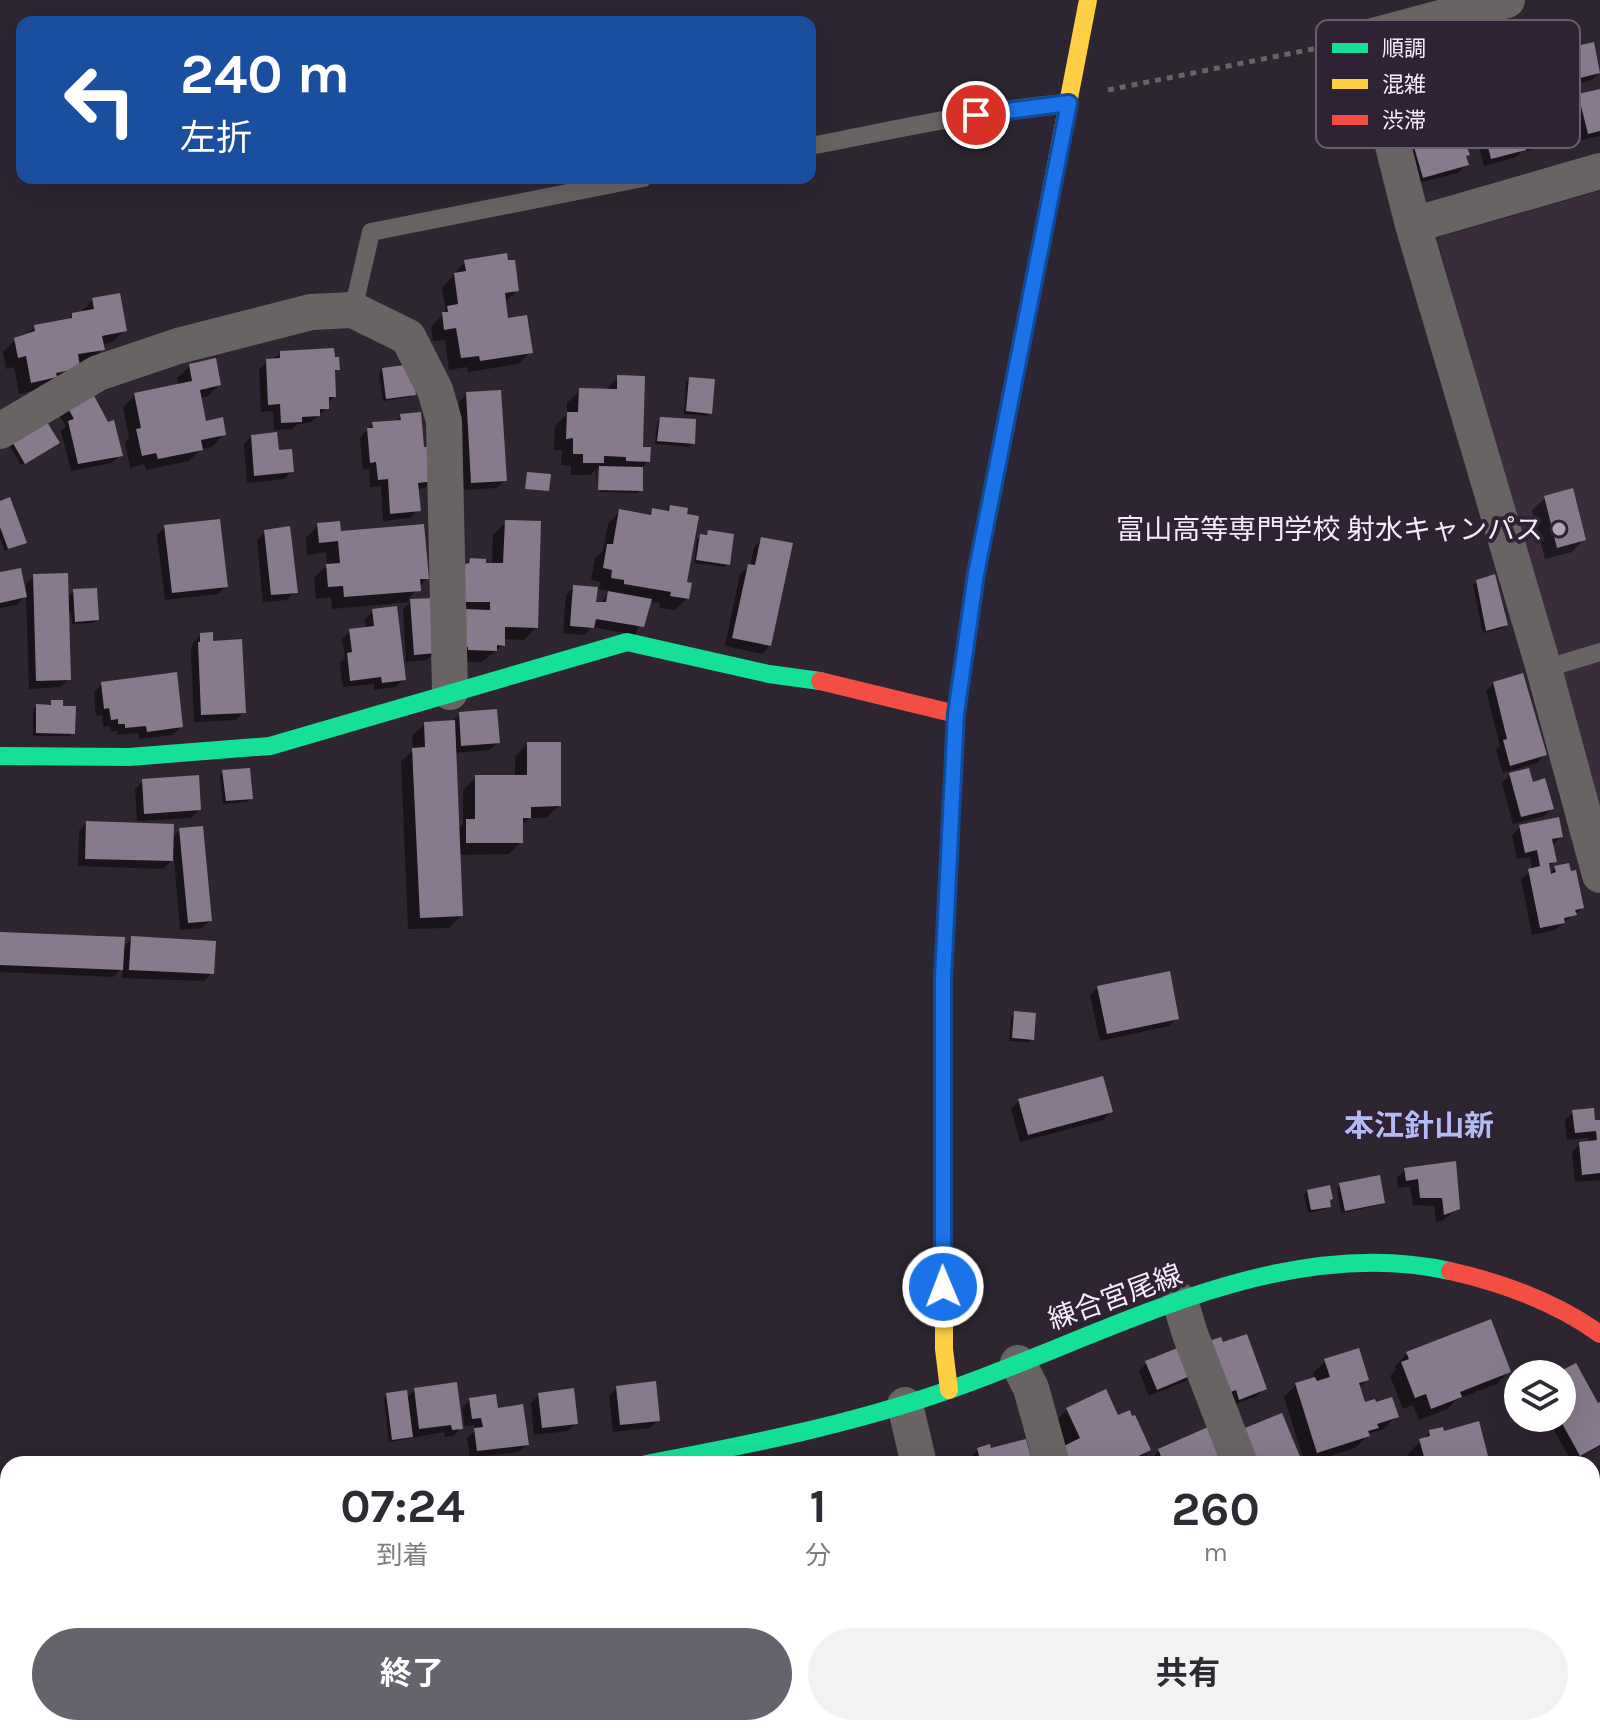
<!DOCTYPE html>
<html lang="ja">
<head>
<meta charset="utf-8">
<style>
	:root { --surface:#fff; --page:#f2f2f3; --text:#2b2b33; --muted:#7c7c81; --accent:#66636c }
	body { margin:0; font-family:Karla,"Noto Sans JP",sans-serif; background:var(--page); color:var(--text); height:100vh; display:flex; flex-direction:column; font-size:30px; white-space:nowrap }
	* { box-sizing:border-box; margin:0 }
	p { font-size:26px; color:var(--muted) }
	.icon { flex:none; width:44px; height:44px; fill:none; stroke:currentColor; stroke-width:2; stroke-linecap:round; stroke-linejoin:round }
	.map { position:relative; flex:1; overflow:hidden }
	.sheet { position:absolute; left:0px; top:1456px; width:1600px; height:280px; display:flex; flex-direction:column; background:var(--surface); border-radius:24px 24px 0 0; box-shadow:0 8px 32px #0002 }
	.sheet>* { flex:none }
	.guide { position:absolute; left:16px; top:16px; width:800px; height:168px; border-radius:16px; box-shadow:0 8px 32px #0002; background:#1a4fa0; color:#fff; overflow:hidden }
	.buttons { position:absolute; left:1504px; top:1360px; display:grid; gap:16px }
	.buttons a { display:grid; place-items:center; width:72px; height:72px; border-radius:50%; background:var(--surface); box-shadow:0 8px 32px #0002; font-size:40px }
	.pin { position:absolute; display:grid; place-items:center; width:68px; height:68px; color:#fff; margin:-34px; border:4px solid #fff; border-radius:50%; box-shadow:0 2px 8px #0007 }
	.me { position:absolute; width:88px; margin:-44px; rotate:359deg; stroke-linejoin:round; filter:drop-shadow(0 0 6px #0008) }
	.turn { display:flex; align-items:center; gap:28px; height:168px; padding:0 32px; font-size:36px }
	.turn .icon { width:104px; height:104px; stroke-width:2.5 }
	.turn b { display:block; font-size:56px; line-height:68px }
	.eta { display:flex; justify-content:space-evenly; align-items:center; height:136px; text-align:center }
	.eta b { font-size:48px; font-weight:700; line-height:56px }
	.action { display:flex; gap:16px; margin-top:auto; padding:16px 32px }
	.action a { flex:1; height:92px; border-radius:48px; background:var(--accent); color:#fff; font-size:32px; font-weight:700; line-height:92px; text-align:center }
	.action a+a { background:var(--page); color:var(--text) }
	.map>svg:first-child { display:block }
</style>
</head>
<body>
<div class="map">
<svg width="1600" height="1736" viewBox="0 0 1600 1736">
	<rect width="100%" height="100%" fill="#2d2630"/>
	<path fill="#392d3c" d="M1600,191V820L1437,238Z"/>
	<path fill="#0007" d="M1593,44L1600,72L1592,80L1541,93L1532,56L1540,48H1580Z
		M1600,91V136L1581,140L1571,104L1579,96Z
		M1538,102L1574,129L1577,128L1566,139L1527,151L1526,147L1516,157L1484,166L1473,123L1481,115L1520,134L1534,123L1530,110Z
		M1419,135L1464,158L1466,165L1458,173L1415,184L1407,157L1413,151L1411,143Z
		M465,262L517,290L504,303L507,321L531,352L518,364L468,372L467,367L449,370L445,340L433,341L431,327L446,311L442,288Z
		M93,300L125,330L112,342L102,345V349L90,362L42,389L19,394L14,367L6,369L3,352L15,340L25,337L35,327L67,321L73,315L79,314Z
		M281,353L338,369L333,374L334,397L327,404V408L310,423L298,424L292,429L274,430L273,411L261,412L259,369Z
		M190,366L219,385L207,397L200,398L205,423L224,434L212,447L201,449L189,461L146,470L144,464L130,468L125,443L129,438L123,407L135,395L179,386L177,378Z
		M382,369L414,394L410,397L383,401L379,373Z
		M618,377L641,449L648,461L641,468V490L637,493L600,492L601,469H597L596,492V469L590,475H571V466L561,465L562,450H554L555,426L567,414V403L580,390L605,391Z
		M689,379L710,413L707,416L684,414L686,382Z
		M90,393L120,455L112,463L71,471L61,431L66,426L59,415Z
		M467,394L505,480L497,488L464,490L459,402Z
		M401,416L423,449L433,480L425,488L417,489L418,510L410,518L383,521L381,486L370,487L369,469L363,470L360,438L373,424L394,422Z
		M661,419L693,443L689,447L655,444L657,422Z
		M252,436L277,453L292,471L284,479L247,483L244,444Z
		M8,443L54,446L21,465Z
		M1545,498L1584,539L1572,552L1545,559L1532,510Z
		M0,503L25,542L5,551L0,538Z
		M671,507L684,516L687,598L675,610L659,608L660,603L649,602L635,635L592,627L584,635L563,633L566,595L574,587L593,604H600L610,591L598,589L601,582L591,580L595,558L603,551L608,524L620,511L647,516L653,510L665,512Z
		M506,522L536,627L524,640L503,639V645L482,662H456L453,578L470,560L492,565L493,535Z
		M318,525L427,578L407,601L432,600L435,652L427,660L406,662L403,609L410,602L332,609L331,597L316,599L314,578L327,565L326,552L307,555L306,538Z
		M165,527L226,586L218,594L165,600L157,535Z
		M265,532L295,592L287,600L263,602L257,540Z
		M709,532L728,564L725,567L694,563L697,539Z
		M762,539L770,645L762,654L725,646L740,574L750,566L754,547Z
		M0,574L26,594V584L34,576L67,598L74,591L97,620L93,623L72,624L71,613H67L69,679L61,687L29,689L26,595L17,605L0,608Z
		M1477,582L1506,624L1503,628L1483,633L1473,585Z
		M373,611L404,679L396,687L374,690V684L343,687L340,663L345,658L342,639L350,631L366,629L365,619Z
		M201,634L211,643L244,712L236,720L194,722L191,652L193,643Z
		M1494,683L1545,755L1537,763L1503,773L1496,750L1500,746L1486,691Z
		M102,684L181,727L173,735L139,739L138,733L118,735L117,731H111L110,726L103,727L102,715L96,716L94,692Z
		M52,702L73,733L69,736H33V709L37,706H48Z
		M460,714L498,742L490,750L454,753L458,830L463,824V790L476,777H515V756L528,744L559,806L546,818H529L521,826V842L509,854L459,855L461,915L449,928L408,929L401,762L413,750L412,736L425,724L451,722Z
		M223,772L251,798L247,802L223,804L220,775Z
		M1510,775L1532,784L1552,808L1544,816L1513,824L1502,783Z
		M143,781L199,809L191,818L137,821L135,789Z
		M87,823L171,839L180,830L210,920L202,928L180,930L174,858L163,869L78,866L79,831Z
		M1520,827L1561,837L1553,845L1554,861L1548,868L1549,874L1555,868L1582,908L1555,930L1532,935L1521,879L1532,870L1530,857L1517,859L1512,835Z
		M0,934L122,948L132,939L212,973L204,981L122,978L123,967L113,977L0,972Z
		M1098,987L1177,1018L1169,1026L1100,1041L1090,995Z
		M1015,1013L1032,1039L1029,1042L1009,1041L1011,1017Z
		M1019,1101L1111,1112L1103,1120L1020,1142L1011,1109Z
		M1573,1112L1594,1122H1600V1180L1575,1182L1572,1152L1580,1144L1589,1143L1588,1138L1567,1140L1565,1120Z
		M1455,1164L1458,1208L1442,1221L1436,1222L1434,1206L1413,1205L1410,1186L1398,1188L1397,1178L1405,1170Z
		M1340,1185L1383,1202L1379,1205L1341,1213L1337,1188Z
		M1308,1191L1328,1201L1329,1206L1325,1209L1308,1213L1304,1195Z
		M1207,1344L1265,1388L1257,1396L1231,1406Z
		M1407,1354L1509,1372L1496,1384L1456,1400L1447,1409L1419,1420L1413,1405L1403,1409L1390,1376L1396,1370L1395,1366Z
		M1326,1361L1367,1379L1358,1388L1364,1404L1396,1416L1384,1429L1370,1433L1355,1448L1305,1464L1284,1397L1296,1385L1315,1379L1313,1373Z
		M1147,1363L1194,1373L1186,1381L1149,1396L1139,1371Z
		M1575,1365L1597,1406L1600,1404V1446L1572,1462L1547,1418H1562V1374H1560Z
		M617,1388L658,1420L650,1428L613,1432L609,1396Z
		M415,1390L461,1428L453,1436L445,1437L444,1432L389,1442L384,1398L387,1395L406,1399Z
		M539,1395L576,1423L568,1431L534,1435L531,1403Z
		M470,1400L496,1410L527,1444L519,1452L470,1458L467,1438L475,1431L474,1425L465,1426L462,1408Z
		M1067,1409L1117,1418L1149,1450L1133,1464H1044L1066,1447L1055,1422Z
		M1430,1432L1488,1464H1411L1408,1454Z
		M978,1450L989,1451L1031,1464H971L970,1458Z
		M1159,1451L1222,1464H1153L1151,1459Z
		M8,1686V1728H68L65,1731L39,1734V1736H0V1715L6,1710L4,1691Z
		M82,1728H118L115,1731L83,1733Z
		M143,1728H226L227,1736H144L143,1733L135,1736Z
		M526,1728H604L605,1736H528Z
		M698,1728H748L715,1736H699Z
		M1219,1728H1252L1243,1736H1230L1228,1731L1221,1734Z"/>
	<path fill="#867a8c" d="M1579,36L1581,45L1594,42L1600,73L1549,86L1539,46Z
		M1600,89V131L1588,134L1578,94Z
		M1515,105L1526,150L1491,159L1480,113Z
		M1457,123L1470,155L1466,156L1469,165L1423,178L1414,147L1421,145L1418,134Z
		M507,253L508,260H515L519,291L505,293L508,318L527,315L533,353L480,361L479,356L461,358L456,328L444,330L442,312H448L447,306L458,304L454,273L466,271L464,260Z
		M120,293L127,331L102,336L105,350L78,354L80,368L56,373L57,377L31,383L26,356L18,358L14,338L35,331L34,325L72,318V313L94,309L92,298Z
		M334,348L335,357H339L340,370H335L336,397H329V409H320V416L302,417V422L281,423L280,404L268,405L266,359L280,358V351Z
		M216,358L221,385L200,390L206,421L223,417L226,435L201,440L203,450L158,459L156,453L142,456L136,429L141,428L134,393L192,381L189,364Z
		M412,364L416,395L386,399L382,368Z
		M617,375L645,376L643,447H651L650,462L626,461V457L604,456V463H583V454H573V438L566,439L567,412H578L579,388L617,389Z
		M689,377L715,379L712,414L686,411Z
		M91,390L108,422L114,420L123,456L78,464L68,421L74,419L66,405Z
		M501,390L507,481L471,483L466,392Z
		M421,412L424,447L432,446L435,481L418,483L421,511L390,514L388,479L378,480L376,462L370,463L367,428H373L372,422L401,420L400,414Z
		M44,417L60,443L25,464L10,438Z
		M660,417L696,419L695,444L657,441Z
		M277,432L279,450L292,449L294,472L254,476L251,435Z
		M599,466L643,467V491L598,490Z
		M527,472L551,474L549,491L525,489Z
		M1573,488L1586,540L1557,548L1544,496Z
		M10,497L27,543L8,549L0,527V501Z
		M670,505L688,508L687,514L699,516L687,582L692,583L689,599L670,596L671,592L624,584V580L611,578L612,570L603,568L607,544H613L619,509L651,515L652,508L669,511Z
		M220,519L228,587L172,593L164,525Z
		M505,520L541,521L538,628L505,627V646L497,645V651L468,650V647H464L465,609L490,610V602H463L465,564L469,563L470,558L486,559V563H503Z
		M340,521L341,531L424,524L429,579H420L421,591L344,597L343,586L328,587L326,564L340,563L338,541L319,543L317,523Z
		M290,526L298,593L271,595L264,530Z
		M708,530L734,534L730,565L696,560L700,534L707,535Z
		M761,537L793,543L771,646L732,638L748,564L755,565Z
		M21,568L27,597L0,603V572Z
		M68,573L71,680L36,681L33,574Z
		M1495,574L1508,625L1486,631L1476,580Z
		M573,585L598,587L596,602H606L608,591L652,599L644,627L596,619L594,628L570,626Z
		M97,588L99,620L75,622L73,589Z
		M434,598L437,653L414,655L410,599Z
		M397,606L406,680L382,683L381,677L350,681L347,653L352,652L349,629L374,626L372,609Z
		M213,632V641L242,639L246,713L201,715L198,642H200V633Z
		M177,672L183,727L147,732L146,726L125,728V724H118V719L111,720L109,708L104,709L101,682Z
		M1523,673L1547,755L1510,766L1503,740L1507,739L1493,682Z
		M51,700H63V706H76L75,734L36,733V704L51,705Z
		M497,709L500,743L461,746L459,712Z
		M455,720L463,916L420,918L412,748L425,747L424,722Z
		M527,742H561V806L531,807V818H523V843H466V819H475V775H527Z
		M250,768L253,799L226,801L222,770Z
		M1529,768L1533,782L1545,778L1554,809L1521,817L1509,773Z
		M199,775L201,810L144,814L142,779Z
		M1559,817L1563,837L1552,839L1557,862L1549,863L1551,874L1556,872L1554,866L1569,863L1571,871L1576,870L1584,908L1575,910L1577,915L1564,918L1565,923L1540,928L1528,869L1540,866L1537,850L1525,853L1519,825Z
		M86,821L174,824L173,861L85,859Z
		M203,826L212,921L188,923L179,828Z
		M0,932L125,937L123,970L0,965Z
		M131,936L216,941L214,974L129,970Z
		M1170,971L1179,1019L1107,1034L1097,986Z
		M1014,1011L1036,1013L1034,1040L1012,1038Z
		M1103,1076L1113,1112L1028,1135L1018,1099Z
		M1594,1108L1595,1120H1600V1173L1582,1175L1579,1142L1597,1140L1596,1131L1575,1133L1572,1110Z
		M1456,1161L1460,1209L1444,1215L1442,1198H1420L1418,1179L1406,1181L1404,1168Z
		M1380,1175L1385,1203L1345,1211L1339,1183Z
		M1330,1185L1333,1199L1330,1200L1331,1207L1311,1210L1307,1190Z
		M1491,1319L1511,1372L1460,1392L1462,1397L1431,1409L1426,1394L1415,1398L1401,1362L1409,1359L1406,1352Z
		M1247,1334L1267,1389L1239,1400L1236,1390L1225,1394L1206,1342L1221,1337L1223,1342Z
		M1185,1345L1197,1373L1157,1390L1145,1361Z
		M1359,1348L1369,1380L1359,1383L1365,1402L1375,1399L1376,1402L1392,1397L1399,1417L1377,1424L1379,1428L1368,1431L1370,1436L1317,1453L1295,1383L1315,1377L1317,1381L1330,1377L1324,1359Z
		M1576,1363L1598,1403L1600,1402V1445L1580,1456L1559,1418H1562V1374H1555Z
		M656,1381L660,1421L620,1425L616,1386Z
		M457,1382L463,1429L452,1430L451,1425L419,1429L414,1388Z
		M574,1388L578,1424L542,1428L538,1393Z
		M1106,1389L1118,1415L1130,1410L1132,1416L1135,1415L1151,1450L1122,1464H1062L1056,1450L1080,1438L1066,1408Z
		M407,1390L413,1437L392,1440L386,1393Z
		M496,1394L498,1408L523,1404L529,1445L477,1451L474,1428L483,1427L481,1418L472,1419L469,1398Z
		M1282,1413L1301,1459L1288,1464H1253L1240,1430Z
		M1479,1421L1490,1464H1426L1419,1439L1430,1436L1429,1430L1443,1427L1444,1431Z
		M1208,1427L1224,1464H1164L1158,1449Z
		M1026,1439L1033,1464H981L977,1448L990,1444L991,1448Z
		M0,1727L41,1728V1736H0Z
		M147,1728H228L229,1736H142L141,1733L147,1732Z
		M541,1728H606L607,1736H530L542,1732Z
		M1110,1729L1111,1736H1083L1082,1734Z"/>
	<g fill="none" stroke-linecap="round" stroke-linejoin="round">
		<path stroke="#686466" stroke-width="5" stroke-dasharray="6 6" stroke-linecap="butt" d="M1108,90L1333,45"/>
		<path stroke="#686464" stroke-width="18" d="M810,146C895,130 981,110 1067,103
			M353,310L371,232L643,178
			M1544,669L1600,652"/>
		<path stroke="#686464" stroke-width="36" d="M1507,0L1366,38L1413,225L1600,171
			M1413,225L1544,669L1600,875
			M0,431L98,373L178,346L311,312L353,310L408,337L435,390L444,421L450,692
			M1180,1301L1190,1334L1240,1464
			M1018,1363L1031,1388L1052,1464
			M905,1405L919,1464
			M244,1728L246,1736
			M991,1728L994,1736
			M1137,1728L1138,1731
			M1381,1728L1385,1736"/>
		<path stroke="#16e098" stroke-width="18" d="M0,756L129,757L270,746L627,642L769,674L820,681
			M944,949L956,714L976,574L1021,346
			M646,1464C747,1445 848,1425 946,1391C1103,1337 1279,1232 1450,1271
			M0,1574L8,1573"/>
		<path stroke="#ffcf43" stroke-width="18" d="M1021,346L1088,0
			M944,949V1349L949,1390"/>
		<path stroke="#f24e42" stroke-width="18" d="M820,681L956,714
			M1450,1271C1503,1283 1556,1302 1600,1334"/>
	</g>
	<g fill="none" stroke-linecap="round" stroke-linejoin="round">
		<defs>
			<path id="route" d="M943,1287V978L956,714L976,574L1069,103L976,115"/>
		</defs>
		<use href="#route" stroke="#114b97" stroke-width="20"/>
		<use href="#route" stroke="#1a73e8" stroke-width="14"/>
	</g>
	<circle fill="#aea7b2" stroke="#2f2234" stroke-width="3" cx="1559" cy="529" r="8"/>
	<g text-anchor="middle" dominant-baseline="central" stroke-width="8" stroke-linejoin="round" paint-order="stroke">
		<g font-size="28" fill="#f4ecf8" stroke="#2f2234" text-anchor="end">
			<text x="1543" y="529">富山高等専門学校 射水キャンパス</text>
		</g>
		<g font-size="28" fill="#f4ecf8" stroke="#2f2234">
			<text transform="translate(1115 1297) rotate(-20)">練合宮尾線</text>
		</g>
		<g font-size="30" font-weight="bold" fill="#b4bbf3" stroke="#2f2234">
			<text x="1419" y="1126">本江針山新</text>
		</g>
	</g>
	<rect x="1316" y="20" width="264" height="128" rx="12" fill="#2f2234" stroke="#6a5f6f" stroke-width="2"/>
	<rect x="1332" y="43" width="36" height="10" fill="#16e098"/>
	<rect x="1332" y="79" width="36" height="10" fill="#ffcf43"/>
	<rect x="1332" y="115" width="36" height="10" fill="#f24e42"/>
	<g font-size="22" fill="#f4ecf8">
		<text x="1382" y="56">順調</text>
		<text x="1382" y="92">混雑</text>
		<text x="1382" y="128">渋滞</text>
	</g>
</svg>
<div class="buttons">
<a><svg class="icon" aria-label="layers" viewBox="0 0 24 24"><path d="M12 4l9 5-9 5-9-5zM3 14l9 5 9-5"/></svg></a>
</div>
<div class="pin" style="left:976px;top:115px;background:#d93025"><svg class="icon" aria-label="arrive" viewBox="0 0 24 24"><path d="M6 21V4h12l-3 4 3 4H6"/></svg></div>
<svg class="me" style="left:943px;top:1287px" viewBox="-20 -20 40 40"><circle r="17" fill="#1a73e8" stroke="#fff" stroke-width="3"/><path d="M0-11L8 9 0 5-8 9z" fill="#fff"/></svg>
<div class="guide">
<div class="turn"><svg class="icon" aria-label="left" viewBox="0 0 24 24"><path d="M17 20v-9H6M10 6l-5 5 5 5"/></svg><div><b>240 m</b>左折</div></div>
</div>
<section class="sheet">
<div class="eta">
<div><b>07:24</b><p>到着</p></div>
<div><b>1</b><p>分</p></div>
<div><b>260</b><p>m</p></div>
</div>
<div class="action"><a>終了</a><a>共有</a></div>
</section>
</div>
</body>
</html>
